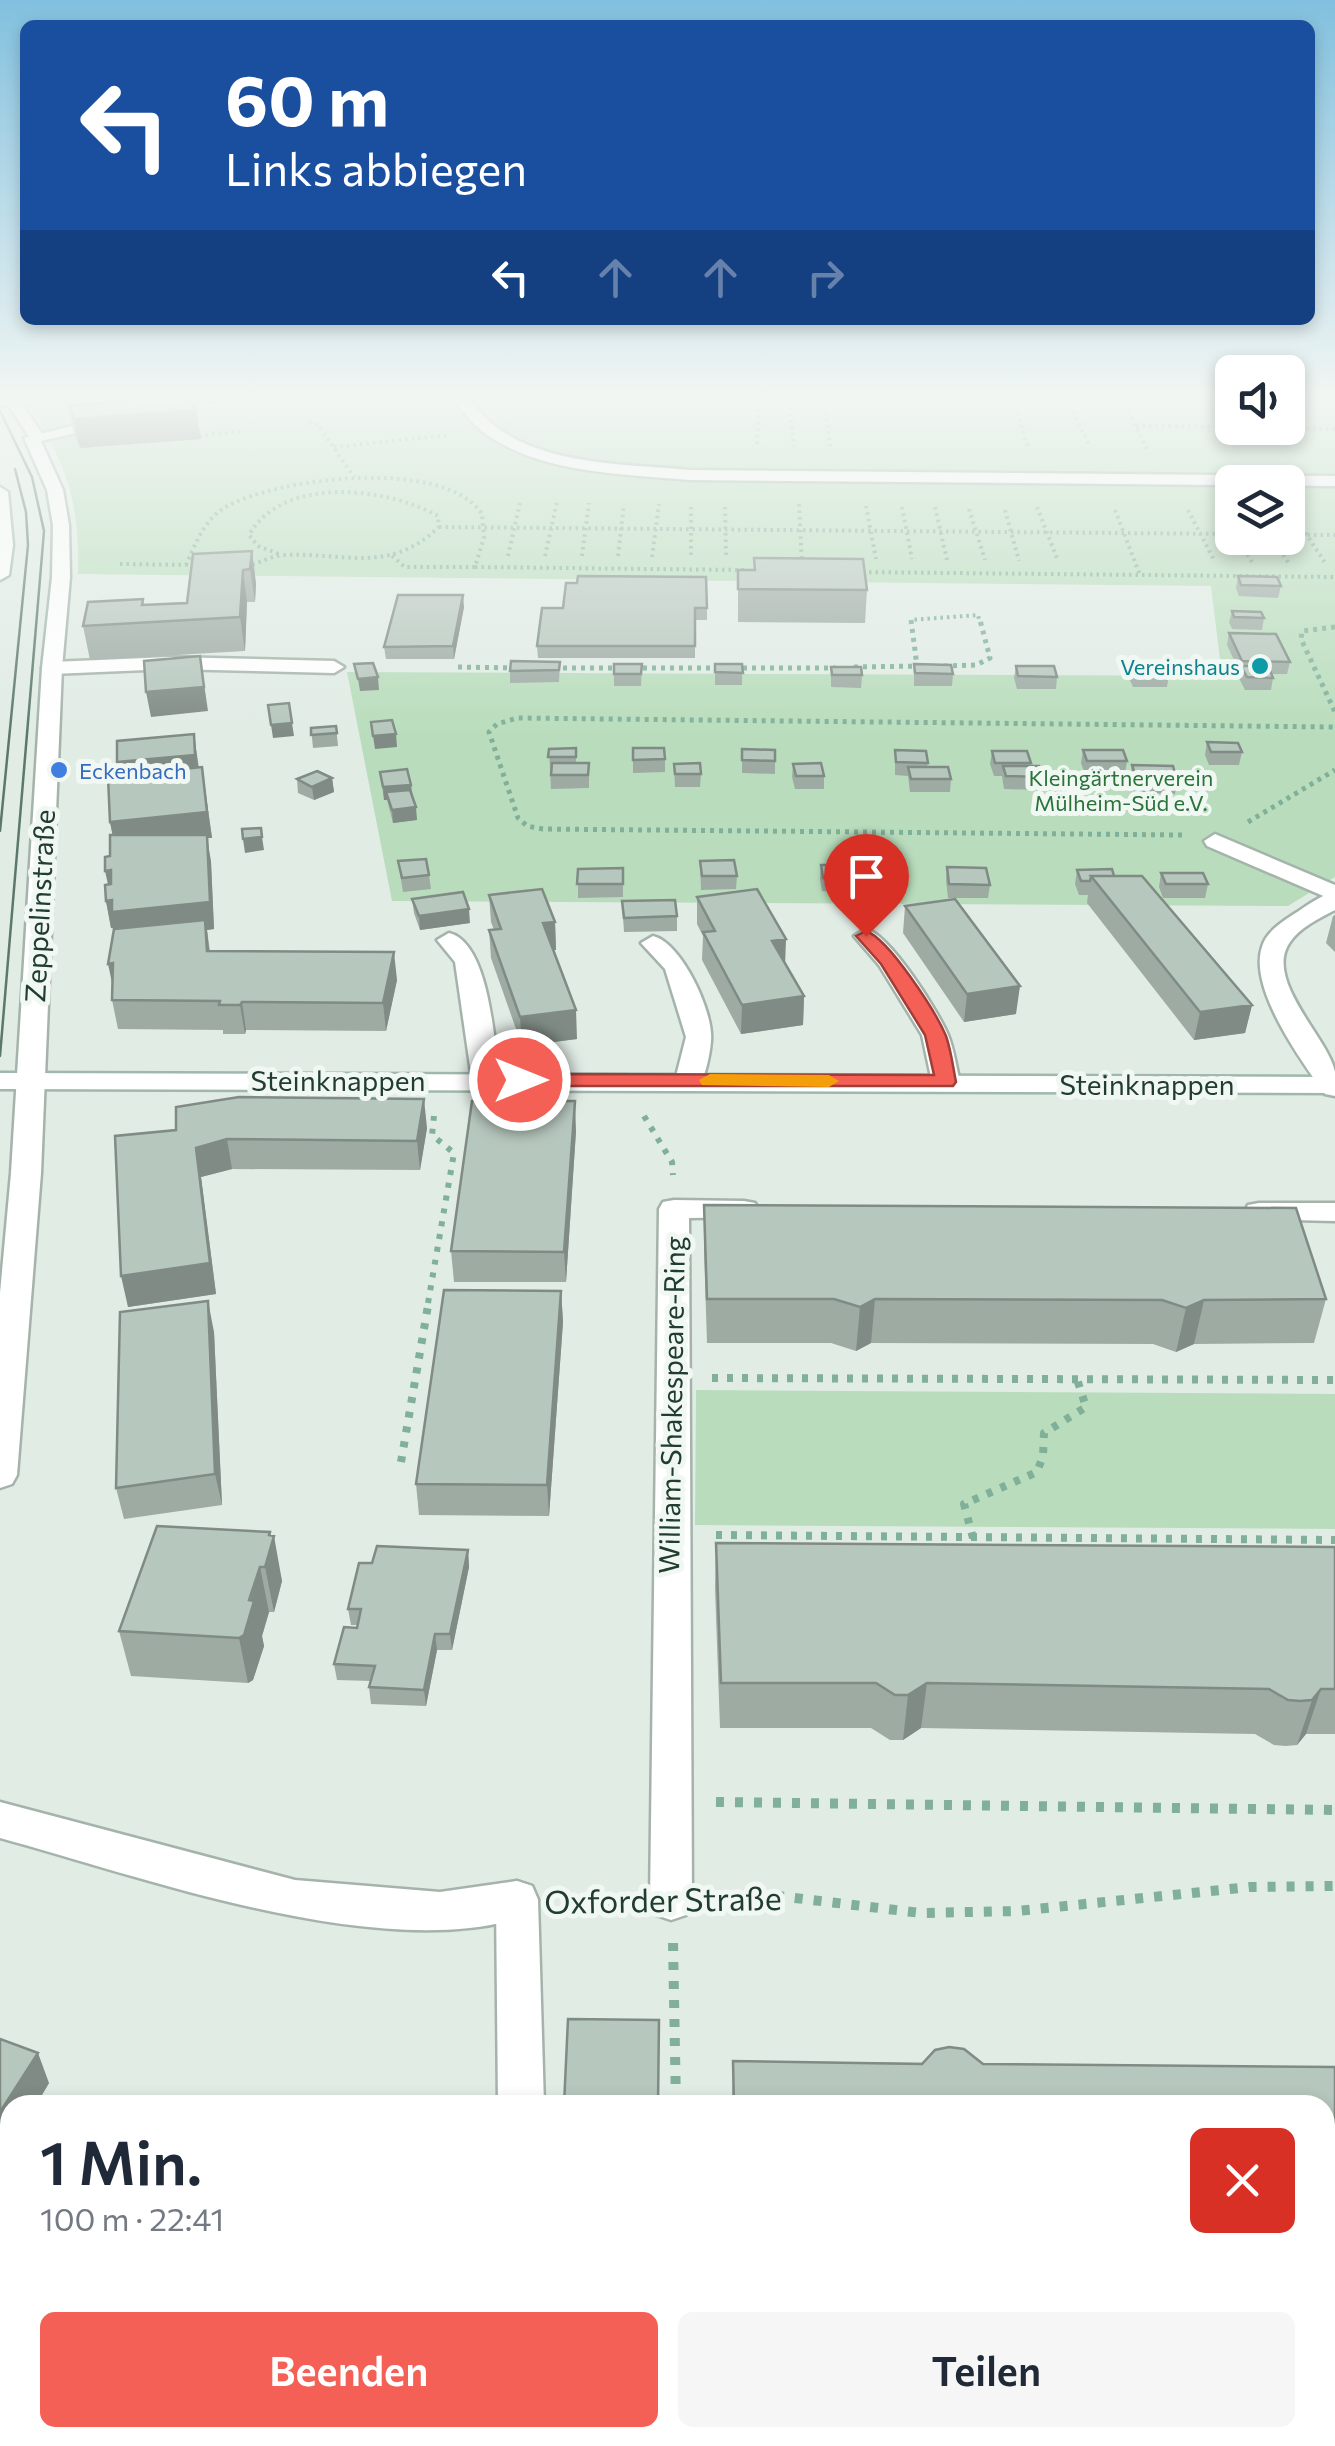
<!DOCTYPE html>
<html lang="de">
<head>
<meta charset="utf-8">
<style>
	:root { --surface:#fff; --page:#f6f6f7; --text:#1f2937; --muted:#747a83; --accent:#f56056 }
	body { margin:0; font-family:Commissioner,sans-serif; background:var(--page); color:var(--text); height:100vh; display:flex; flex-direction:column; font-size:38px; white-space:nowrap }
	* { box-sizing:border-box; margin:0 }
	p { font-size:32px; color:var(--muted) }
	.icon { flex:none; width:55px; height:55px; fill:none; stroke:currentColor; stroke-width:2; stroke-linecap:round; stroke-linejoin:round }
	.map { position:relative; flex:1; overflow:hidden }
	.panel { position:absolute; left:0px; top:2095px; width:1335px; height:352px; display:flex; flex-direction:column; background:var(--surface); border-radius:30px 30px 0 0; box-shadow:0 5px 15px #0003 }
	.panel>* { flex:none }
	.hud { position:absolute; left:20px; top:20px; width:1295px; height:305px; border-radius:15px; box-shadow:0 5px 15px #0003; background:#1a4fa0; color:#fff; overflow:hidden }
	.fabs { position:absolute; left:1215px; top:355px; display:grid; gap:20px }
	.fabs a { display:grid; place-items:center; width:90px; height:90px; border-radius:15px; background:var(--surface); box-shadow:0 5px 15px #0003; font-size:50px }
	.pin { position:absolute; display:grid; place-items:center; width:85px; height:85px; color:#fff; margin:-102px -42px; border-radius:50% 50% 50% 0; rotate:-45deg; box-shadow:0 0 10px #0007 }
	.pin .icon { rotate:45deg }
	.me { position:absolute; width:110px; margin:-55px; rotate:90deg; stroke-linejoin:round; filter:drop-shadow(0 0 8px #0008) }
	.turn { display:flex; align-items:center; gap:35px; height:210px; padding:0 40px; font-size:45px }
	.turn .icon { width:130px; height:130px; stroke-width:2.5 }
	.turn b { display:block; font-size:70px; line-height:85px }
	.lanes { display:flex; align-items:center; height:95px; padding:0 40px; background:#0003; justify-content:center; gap:50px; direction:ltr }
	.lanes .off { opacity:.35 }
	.round { display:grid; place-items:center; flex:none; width:105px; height:105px; border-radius:15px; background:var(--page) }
	.summary { display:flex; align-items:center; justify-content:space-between; height:170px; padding:0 40px }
	h1 { font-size:60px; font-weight:600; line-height:75px }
	.action { display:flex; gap:20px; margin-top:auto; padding:20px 40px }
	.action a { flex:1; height:115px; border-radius:15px; background:var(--accent); color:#fff; font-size:40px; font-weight:600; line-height:115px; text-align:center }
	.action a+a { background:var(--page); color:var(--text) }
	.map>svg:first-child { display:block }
</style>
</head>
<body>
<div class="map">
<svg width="1335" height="2446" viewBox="0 0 1335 2446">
	<rect width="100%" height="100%" fill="#e1ece5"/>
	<path fill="#b9ddbc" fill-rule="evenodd" d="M23,394H1232V428H1288V394H1335V877L1288,906L392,901L347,672L1222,676L1211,586L78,574C80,494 64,461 23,394ZM1232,482H1288V538H1232Z
		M696,1390L1335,1394V1529L695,1525Z
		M1325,2429H1335V2446H1101L1100,2438H1325Z"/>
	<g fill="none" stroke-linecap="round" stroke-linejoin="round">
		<defs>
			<path id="lane" d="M1,394H15L43,435L40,438H30Z
				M251,394L244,398L183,404L176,400L202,394Z
				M449,394H464C474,405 484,418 496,427C549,466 629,464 691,470L1335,476V486L691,480C625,474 542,474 486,434C472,424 460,408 449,394Z
				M170,657L334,661L344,667L334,673L170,669L52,674L42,668L52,662Z
				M1215,834L1335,885V901L1207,846L1204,841Z
				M866,929C890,935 938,1011 948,1035C954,1049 956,1067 960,1082L956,1088L946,1090L932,1082L922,1035L879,965L854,936Z
				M449,933C490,943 494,1044 500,1080L496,1086H476L472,1080L455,962L437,940Z
				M653,936C682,943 714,1013 711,1041C710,1054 706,1074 699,1086H679L675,1080L686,1037L665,969L641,943Z
				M517,1881L532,1886L538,1900L544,2105H498L496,1900L502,1886Z
				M561,2438H617L621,2446H564Z"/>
			<path id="street" d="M37,394C65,394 109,384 124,411L102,427L41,441L63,490L69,525L70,577L62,668L41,1173L17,1475L12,1484L0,1488V1293L11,1173L42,668L52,577L53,525L47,490L24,438L92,421L109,410C92,390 26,404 0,406V398Z
				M1335,892V910C1320,918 1300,927 1290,942C1263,980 1329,1039 1335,1072C1335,1080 1335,1089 1335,1096L1325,1094C1302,1062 1248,988 1262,947C1266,932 1282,922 1294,914C1307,906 1320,895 1335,892Z
				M674,1200L744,1201L755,1203L759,1210L755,1217L689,1218L692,1901L686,1915L671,1920L656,1915L650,1901L659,1209L663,1202Z
				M1259,1203H1335V1221L1248,1219L1244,1212L1248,1205Z
				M0,1802L295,1880L440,1892L517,1881L532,1886L538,1900L532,1914C389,1967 144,1877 0,1838Z"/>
			<path id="secondary" d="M0,487L8,492L13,545L9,575L0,580Z
				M0,1073L1335,1077V1093L0,1089Z"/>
		</defs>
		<use href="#lane" stroke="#a4b4ab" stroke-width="5"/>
		<use href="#street" stroke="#a4b4ab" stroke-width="5"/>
		<use href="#secondary" stroke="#9fb8ab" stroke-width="5"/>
		<path stroke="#80b099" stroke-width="4" stroke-dasharray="2.5 4" stroke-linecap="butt" d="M788,394L794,447
			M1011,394L1029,450
			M1065,394L1090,447
			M1120,394L1148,451
			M1311,394L1335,400
			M824,399L830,446
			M1122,399L1206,394
			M509,402L556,396L1013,401
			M309,422L318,425L354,477
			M1136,426L1232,427
			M1235,428L1335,429
			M199,436L244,431
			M757,444L759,398
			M334,447L450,435
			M799,504L802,567
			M866,506L876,559
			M691,507V555
			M725,507L726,556
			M902,507L912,559
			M935,507L947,560
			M1037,507L1058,561
			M969,509L985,560
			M1221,509L1232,529
			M1005,510L1019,561
			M1115,510L1140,575
			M1188,510L1215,562
			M1291,511L1326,564
			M439,527L1232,534
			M1288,535H1335
			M1237,538L1252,562
			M1273,538L1289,564
			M508,556L520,503
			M545,556L557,502
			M582,556L589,503
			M618,556L624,504
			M652,557L659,504
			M120,564L199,565
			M186,565C195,545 204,520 224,508C276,477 445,457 482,514L484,537L475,567H405L390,554
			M246,566C259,564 270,556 283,555C343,552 389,575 439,527L438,516C386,487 283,475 249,535L258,546L279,554
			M475,567L744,570
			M856,572L1335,577
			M911,623V620L978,615L980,623"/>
		<path stroke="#80b099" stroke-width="5" stroke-dasharray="4 5" stroke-linecap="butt" d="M911,620L917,666
			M1335,627L1302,631L1301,639L1335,712
			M944,666L976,665L990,658L980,620
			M458,667L516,668
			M854,667L921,666
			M554,668H621
			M634,668H721
			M734,668H836
			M1248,822L1335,770
			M1182,835L543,829L527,826L518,818L489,732L497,724L517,718L1335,727"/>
		<path stroke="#80b099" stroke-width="6" stroke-dasharray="5 8" stroke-linecap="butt" d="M644,1116L672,1162L673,1175
			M428,1303L454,1153L432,1135L434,1116"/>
		<path stroke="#80b099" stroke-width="8" stroke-dasharray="6 9" stroke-linecap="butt" d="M712,1378L1335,1380
			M401,1462L429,1300
			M716,1535L1335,1540
			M973,1538L964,1504L1037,1472L1043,1456L1044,1433L1086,1407L1077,1379"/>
		<path stroke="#80b099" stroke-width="10" stroke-dasharray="8 11" stroke-linecap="butt" d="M716,1802L1335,1810
			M719,1898L770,1895L921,1913L1017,1911L1250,1887L1335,1886
			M564,1901H626
			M673,1943L676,2105
			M1325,2408H1335
			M770,2438V2446
			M906,2438L907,2446"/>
		<use href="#lane" fill="#fff" fill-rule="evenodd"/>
		<use href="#street" fill="#fff" fill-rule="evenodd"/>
		<use href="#secondary" fill="#fff" fill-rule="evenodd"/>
		<path stroke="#5b786b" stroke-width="2.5" d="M0,411L32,477L44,531L0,1056
			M0,831L28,545L26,512L15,469"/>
	</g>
	<path fill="#9daba3" d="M134,394H186L196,410L201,439L80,448L74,435L69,406L136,399Z
		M252,551L256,584L255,602H247L245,651L90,660L83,626L143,599L144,605L187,603Z
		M754,558L867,590L865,623L738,622V570H754Z
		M1238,576L1281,586L1278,598L1239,596L1236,588Z
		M464,607L454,659H386L384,647Z
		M563,608H707V620H695V658H538L537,646Z
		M1232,611L1264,618L1262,630L1232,629L1229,622Z
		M1229,633L1290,662L1287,674H1271L1273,678L1271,690H1245L1239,678L1240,673L1227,645Z
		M560,662L559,682L510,683V671Z
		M642,664L641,686H614V674Z
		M715,664H742V685H715Z
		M914,664L953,674L952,686H914Z
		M1131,665L1169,674L1167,687H1133L1129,678Z
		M1016,666L1057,677L1056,689H1017L1014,678Z
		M831,667L862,675L861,688L831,687Z
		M336,726L338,746L313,748L311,728Z
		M194,734L199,768L202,767L212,838H207L211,862L214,929L207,930L210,951L397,980L386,1031L246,1030L245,1034H223V1030L118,1029L112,1000L115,929L111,928L106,901L113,835L110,822L120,776Z
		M1207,742L1242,752L1239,765H1209L1205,755Z
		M576,748V763H589V788L551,789L549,749Z
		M633,748L665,759V772L633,773Z
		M742,749L775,750V774L742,773Z
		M895,750L928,763L927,767L951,779L950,792H910L908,776L895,775Z
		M1083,750L1127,761L1125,774H1085L1081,763Z
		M992,751L1031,763L1030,766L1041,777L1040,790L1004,789L1002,776H994L990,764Z
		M674,764L701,774L700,787H675Z
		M793,764L824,776V789H795L792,777Z
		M1132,765L1177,781L1175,794L1135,793L1130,778Z
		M380,772L411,785L417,820L393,823L387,800H384Z
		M332,778L334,792L314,800L298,793L297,779Z
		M398,861L429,875L431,889L403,892Z
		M700,861L737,876L736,889L701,890Z
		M821,865L864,881L863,895L822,891L820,879Z
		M947,867L990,885L988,898H948L946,880Z
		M623,868V897L578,898V869Z
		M1077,870L1114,876L1252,1005L1245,1033L1194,1040L1087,903L1088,895H1079L1075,884Z
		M1161,873L1208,884L1205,898H1163L1159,887Z
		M489,895L555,922L556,950H553L577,1039L522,1046L491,958L489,930H494L491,922Z
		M697,897L785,964L804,996L803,1025L741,1034L702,960L703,936L697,924Z
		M412,899L470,923L420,930L414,913Z
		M622,901L677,916V931L624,932Z
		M905,906L1016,1014L964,1022L903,933Z
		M1335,915V952L1326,943L1333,916Z
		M427,1128L420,1170L232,1169L201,1177L216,1294L128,1307L115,1136Z
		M576,1131L566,1282H454L451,1251Z
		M704,1205L1326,1299L1314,1343L1194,1344L1176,1352L1153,1344L871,1343L856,1351L831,1343H707L704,1249Z
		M561,1291L563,1322L549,1516L419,1515L416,1484Z
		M214,1332L222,1505L124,1519L116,1488Z
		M270,1532L282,1581L274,1612H269L262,1636L264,1646L253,1680L248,1683L131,1676L119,1631Z
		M716,1543L1335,1547V1734H1306L1297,1745L1286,1746L1274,1745L1255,1734L921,1728L903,1740H890L871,1728H720L715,1588Z
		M468,1550L469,1567L452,1650H437L426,1706L371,1704L369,1687L371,1681L337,1680L334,1664L358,1625H351L348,1609L372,1563Z
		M0,2039L49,2083L36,2105H10V2146L6,2152L0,2150Z
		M733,2061L1335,2067V2340H1325V2105H732Z"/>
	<path fill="#7f8b84" d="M196,410L201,439L80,448L74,419Z
		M252,551L256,584L255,602L250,569Z
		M243,570L247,602L245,651L240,617Z
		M463,595L464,607L454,659L453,646Z
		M200,656L208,711L151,717L146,692Z
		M378,677L379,690L360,691L358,679Z
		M292,723L294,736L273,738L271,725Z
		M194,734L200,780L122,788L117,762Z
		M396,734L397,747L375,749L373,736Z
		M202,767L212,838H207L211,862L214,929L207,930L212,979L117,940L115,928H111L106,901L112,900L115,848L110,822Z
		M332,778L334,792L314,800L312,787Z
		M411,785L412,798L386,792L387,800H384L383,787Z
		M416,807L417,820L393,823L392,810Z
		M262,837L264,850L245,853L243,839Z
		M111,870V898L105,871Z
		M469,909L470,923L420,930L419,916Z
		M555,922L556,950L544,951L543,923Z
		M786,939L785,967L772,941Z
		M394,952L397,980L386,1031L383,1003Z
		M113,963L114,992L108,964Z
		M1020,986L1016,1014L964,1022L967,994Z
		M804,996L803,1025L741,1034L742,1005Z
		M242,1002L246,1030L245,1034L240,1005Z
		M1252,1005L1245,1033L1194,1040L1200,1012Z
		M576,1010L577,1039L522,1046L520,1017Z
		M424,1099L427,1128L420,1170L417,1141Z
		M575,1101L576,1131L566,1282L564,1252Z
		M227,1139L232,1169L201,1177L216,1294L128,1307L121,1276L196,1148Z
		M561,1291L563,1322L549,1516L547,1485Z
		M875,1299L871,1343L856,1351L860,1307Z
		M1204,1300L1194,1344L1176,1352L1186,1308Z
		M208,1301L214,1332L222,1505L215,1474Z
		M270,1532L272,1542L274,1536L282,1581L274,1612L265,1567Z
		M468,1550L469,1567L452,1650L450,1634Z
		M260,1567L269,1612L262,1636L264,1646L253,1680L248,1683L239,1638Z
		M435,1634L437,1650L426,1706L424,1690Z
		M927,1683L921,1728L903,1740L908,1695Z
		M1321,1689L1306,1734L1297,1745L1312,1700Z
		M38,2053L49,2083L36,2105H10V2146L6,2152L0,2138V2112Z"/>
	<path fill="#b6c7bd" stroke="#7f8b84" stroke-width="2.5" d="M143,394H186L196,410L74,419L69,406L145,398Z
		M252,551L250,569L243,570L240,617L83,626L88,602L143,599L142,605L187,603L193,554Z
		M754,558L863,559L867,590L738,589V570H755Z
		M578,576L706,577L707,608H695V646H537L542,608H563L566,583H577Z
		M1238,576L1277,577L1281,586L1241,585Z
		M398,595H463L453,646L384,647Z
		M1232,611L1261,612L1264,618L1234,617Z
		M1229,633L1276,634L1290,662L1242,661Z
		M200,656L204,687L146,692L144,661Z
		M511,661L560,662L559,670L510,671Z
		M373,663L378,677L358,679L354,664Z
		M614,664H642L641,674H614Z
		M715,664H742L743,673L715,672Z
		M914,664L951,665L953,674L915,673Z
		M1131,665H1165L1169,674H1135Z
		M1016,666H1054L1057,677L1018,676Z
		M1241,666H1268L1273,678L1247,677Z
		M831,667H861L862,675H832Z
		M289,703L292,723L271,725L268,705Z
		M392,720L396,734L373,736L371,722Z
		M336,726L337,733L311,735V728Z
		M194,734L195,755L117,762V741Z
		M1207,742L1238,743L1242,752H1211Z
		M576,748V757H548L549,749Z
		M633,748H664L665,759L633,760Z
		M742,749L775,750V761L742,760Z
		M895,750L926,751L928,763L896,762Z
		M1083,750H1123L1127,761H1087Z
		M992,751H1027L1031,763H995Z
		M552,763H589L588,775H551Z
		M700,763L701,774H675L674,764Z
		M821,763L824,776H796L793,764Z
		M1132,765L1173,766L1177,781L1137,780Z
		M1003,766H1039L1041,777L1006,776Z
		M202,767L207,812L110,822L108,777Z
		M908,767H948L951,779H911Z
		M407,769L411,785L383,787L380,772Z
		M317,771L332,778L312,787L297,779Z
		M410,790L416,807L392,810L386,792Z
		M261,828L262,837L243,839L242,829Z
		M110,835H207L210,902L112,912V900L106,901L105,885L111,884V870L105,871V857L110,856Z
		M426,859L429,875L402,878L398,861Z
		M734,860L737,876H702L700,861Z
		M821,865H860L864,881L823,878Z
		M947,867L986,868L990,885L949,884Z
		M623,868V884H577L578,869Z
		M1112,869L1114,876H1091L1090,881H1081L1077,870Z
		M1161,873H1203L1208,884H1166Z
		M1091,876H1142L1252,1005L1200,1012Z
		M542,889L555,922L543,923L576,1010L520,1017L489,930L501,929L489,895Z
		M757,889L786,939L772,941L804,996L742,1005L703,932L715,931L697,897Z
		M463,892L469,909L419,916L412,899Z
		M955,899L1020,986L967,994L905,906Z
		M675,900L677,916L624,918L622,901Z
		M205,920L207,951L394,952L383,1003L242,1002L240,1005H219L220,1001L112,1000L113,963L108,964L114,929Z
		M239,1097L424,1099L417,1141L227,1139L196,1148L210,1263L121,1276L115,1136L176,1130V1107Z
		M472,1101H575L564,1252L451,1251Z
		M704,1205L1296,1208L1326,1299L1204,1300L1186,1308L1162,1300L875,1299L860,1307L834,1299H707Z
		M444,1290L561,1291L547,1485L416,1484Z
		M208,1301L215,1474L116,1488L120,1312Z
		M157,1526L270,1532L269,1535L274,1536L265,1567H260L249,1600L254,1601L244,1635L239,1638L119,1631Z
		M716,1543L1335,1547V1689H1321L1312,1700L1300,1701L1288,1700L1269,1689L927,1683L908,1695H895L876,1683H721Z
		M377,1546L468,1550L450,1634H435L424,1690L369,1687L375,1666L334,1664L344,1627L357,1628L361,1609H348L359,1563H372Z
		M568,2019L659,2020L658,2105H564Z
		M0,2039L38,2053L0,2112Z
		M949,2047L964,2049L983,2064L1335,2067V2299H1325V2105H734L733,2061L922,2064L935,2050Z"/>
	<linearGradient id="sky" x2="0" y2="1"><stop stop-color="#81c0de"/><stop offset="0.54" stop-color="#f2f6f3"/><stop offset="1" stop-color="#f2f6f3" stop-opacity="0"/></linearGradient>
	<rect width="1335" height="736" fill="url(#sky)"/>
	<path fill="#f56056" stroke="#9f3e38" stroke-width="2.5" d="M866,931C889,939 936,1012 946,1036C951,1050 953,1067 956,1082L953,1086H520L509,1080L520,1074L934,1075L925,1035L881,964L856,936Z"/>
	<path fill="#f59e0b" d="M710,1074L829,1075L839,1081L829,1087L702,1085L699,1080Z"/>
	<circle fill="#0f9aa8" stroke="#f1f8f3" stroke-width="4" cx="1260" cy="666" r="10"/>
	<circle fill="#3f7fe0" stroke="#f1f8f3" stroke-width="4" cx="59" cy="770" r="10"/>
	<g text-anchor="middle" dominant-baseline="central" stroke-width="10" stroke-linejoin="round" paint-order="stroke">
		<g font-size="22" fill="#0d838f" stroke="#f1f8f3" text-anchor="end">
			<text x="1240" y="666">Vereinshaus</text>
		</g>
		<g font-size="22" fill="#366cbe" stroke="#f1f8f3" text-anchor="start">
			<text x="79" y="770">Eckenbach</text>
		</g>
		<g font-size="22" fill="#2a743a" stroke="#f1f8f3">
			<text x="1121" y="777">Kleingärtnerverein<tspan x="1121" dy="25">Mülheim-Süd e.V.</tspan></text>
		</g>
		<g font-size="28" fill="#213d30" stroke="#f1f8f3">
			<text transform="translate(39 906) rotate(-87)">Zeppelinstraße</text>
			<text x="338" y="1080">Steinknappen</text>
			<text x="1147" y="1084">Steinknappen</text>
			<text transform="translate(671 1405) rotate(-89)">William-Shakespeare-Ring</text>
		</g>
		<g font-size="32" fill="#213d30" stroke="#f1f8f3">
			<text transform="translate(663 1899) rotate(-1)">Oxforder Straße</text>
		</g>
	</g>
</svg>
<div class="fabs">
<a><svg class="icon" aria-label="sound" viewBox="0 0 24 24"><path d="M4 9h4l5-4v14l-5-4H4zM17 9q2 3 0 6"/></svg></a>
<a><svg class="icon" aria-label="layers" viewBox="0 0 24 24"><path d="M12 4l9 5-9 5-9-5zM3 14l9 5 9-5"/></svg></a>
</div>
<div class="pin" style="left:866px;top:936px;background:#d93025"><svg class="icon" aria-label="arrive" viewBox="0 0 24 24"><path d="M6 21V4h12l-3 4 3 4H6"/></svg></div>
<svg class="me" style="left:520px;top:1080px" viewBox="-20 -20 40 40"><circle r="17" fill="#f56056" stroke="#fff" stroke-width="3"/><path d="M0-11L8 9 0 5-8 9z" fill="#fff"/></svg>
<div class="hud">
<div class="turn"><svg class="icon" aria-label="left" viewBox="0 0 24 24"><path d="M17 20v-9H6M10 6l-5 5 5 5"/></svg><div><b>60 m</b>Links abbiegen</div></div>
<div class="lanes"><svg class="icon" aria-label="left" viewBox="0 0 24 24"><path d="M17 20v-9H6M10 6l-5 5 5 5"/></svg><svg class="icon off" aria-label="ahead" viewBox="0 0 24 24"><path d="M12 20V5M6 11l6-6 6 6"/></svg><svg class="icon off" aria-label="ahead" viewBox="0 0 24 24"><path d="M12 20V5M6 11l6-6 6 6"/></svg><svg class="icon off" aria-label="right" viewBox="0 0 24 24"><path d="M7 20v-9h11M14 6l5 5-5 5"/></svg></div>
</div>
<section class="panel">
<div class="summary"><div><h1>1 Min.</h1><p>100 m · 22:41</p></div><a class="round" style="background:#d93025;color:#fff"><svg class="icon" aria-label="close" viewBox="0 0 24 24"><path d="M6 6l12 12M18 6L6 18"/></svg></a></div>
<div class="action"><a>Beenden</a><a>Teilen</a></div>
</section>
</div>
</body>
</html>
